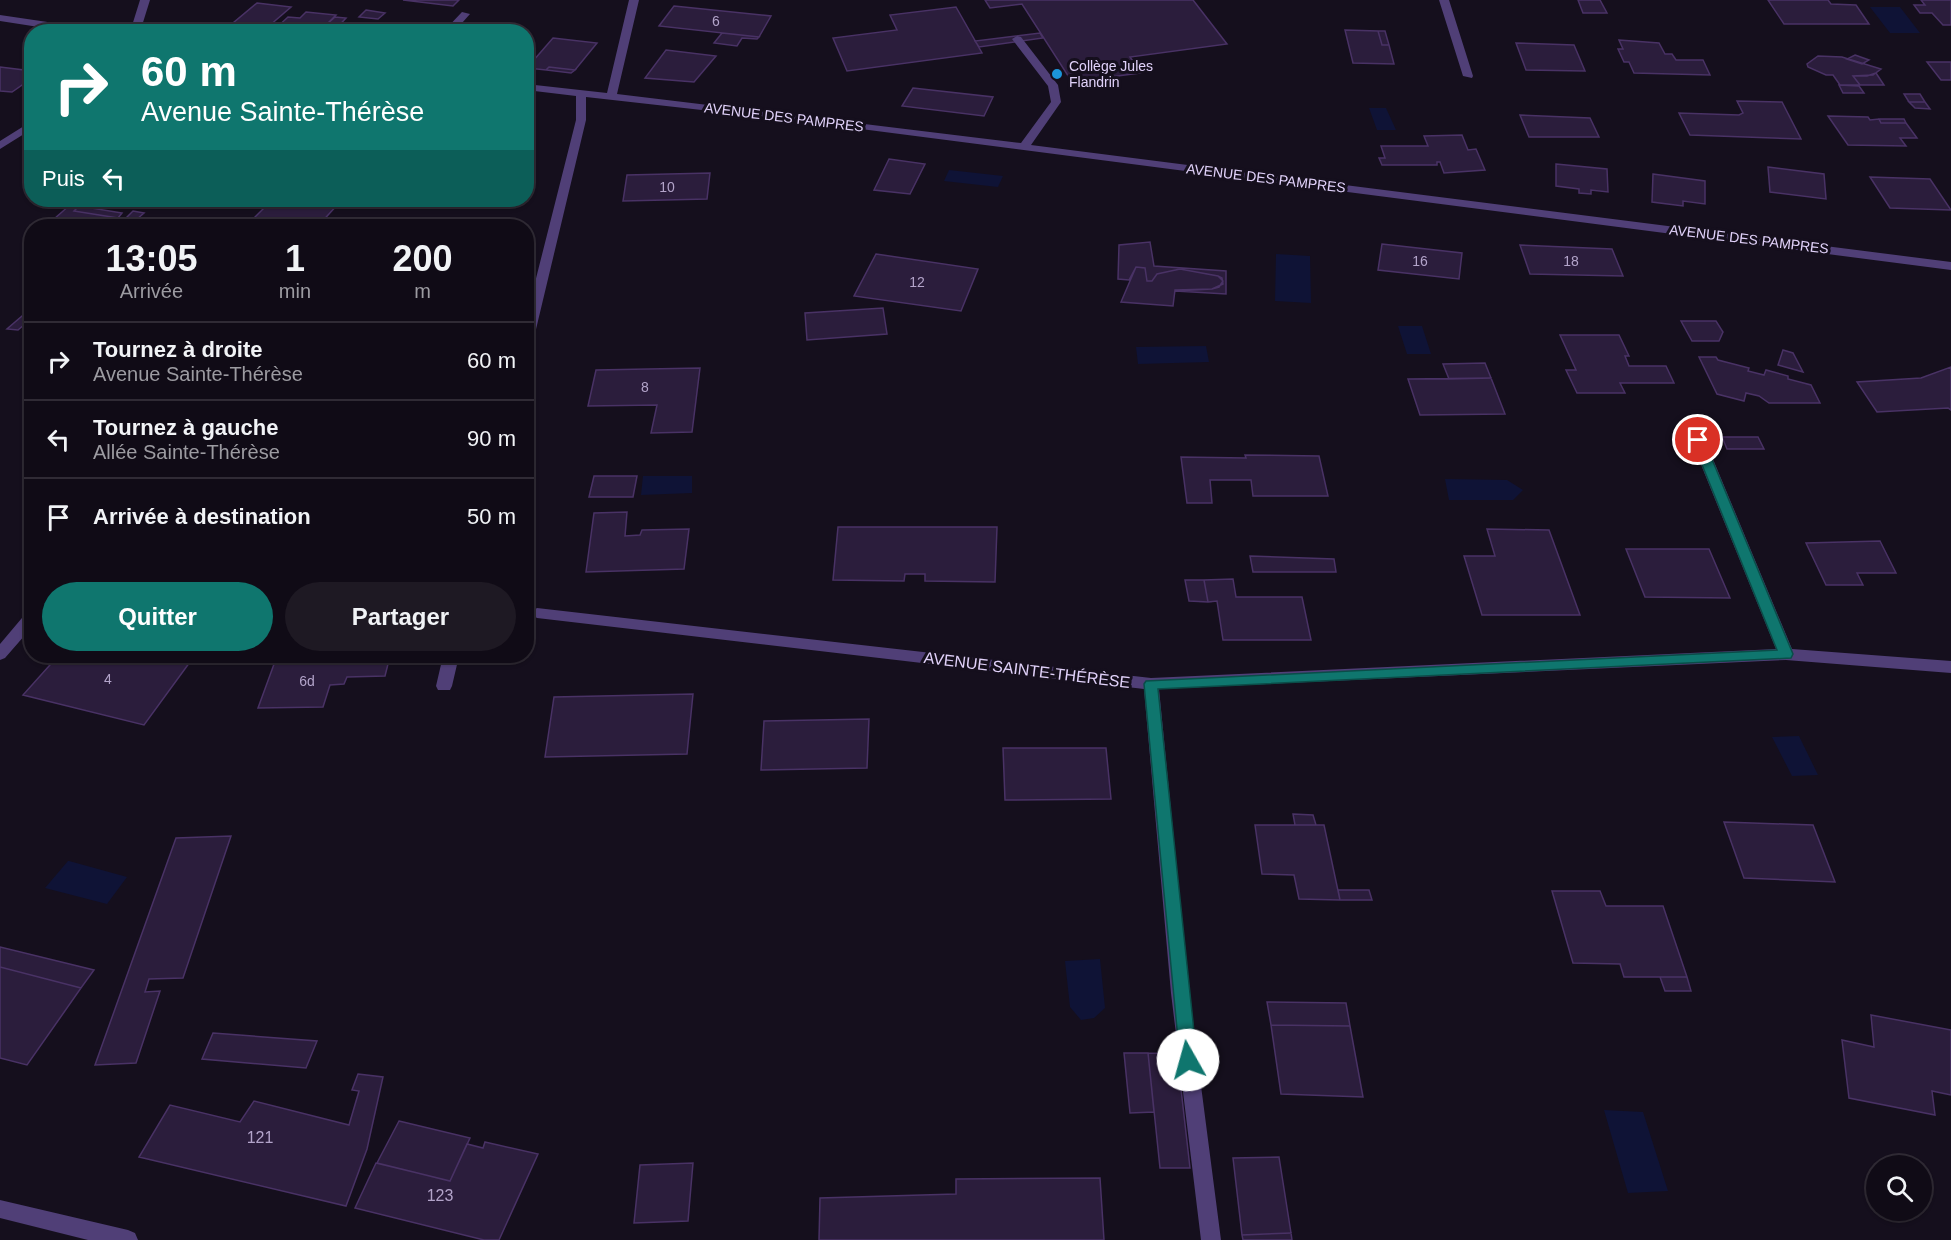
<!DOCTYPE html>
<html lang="fr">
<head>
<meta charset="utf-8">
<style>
	:root { --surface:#100b16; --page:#1e1923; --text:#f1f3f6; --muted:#9c9ba1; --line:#302b35; --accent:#0f766e }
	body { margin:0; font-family:Helvetica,sans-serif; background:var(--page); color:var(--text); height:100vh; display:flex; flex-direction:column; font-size:22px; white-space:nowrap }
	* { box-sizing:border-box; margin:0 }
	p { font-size:20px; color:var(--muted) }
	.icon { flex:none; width:33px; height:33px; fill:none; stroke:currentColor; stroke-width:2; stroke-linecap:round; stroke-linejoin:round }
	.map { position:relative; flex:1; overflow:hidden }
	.side { position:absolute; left:24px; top:219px; width:510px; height:444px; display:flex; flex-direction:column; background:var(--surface); border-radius:24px; box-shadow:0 2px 4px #0004,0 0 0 2px var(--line) }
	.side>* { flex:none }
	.banner { position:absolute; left:24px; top:24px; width:510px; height:183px; border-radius:24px; box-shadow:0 2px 4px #0004,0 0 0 2px var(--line); background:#0f766e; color:#fff; overflow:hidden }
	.controls { position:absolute; left:1866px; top:1155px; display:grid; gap:12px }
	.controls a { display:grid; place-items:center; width:66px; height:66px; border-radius:50%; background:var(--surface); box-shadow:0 2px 4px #0004,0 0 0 2px var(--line); font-size:30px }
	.pin { position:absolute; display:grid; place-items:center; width:51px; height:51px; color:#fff; margin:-26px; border:3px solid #fff; border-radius:50%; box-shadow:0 2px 6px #0007 }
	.me { position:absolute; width:66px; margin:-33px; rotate:353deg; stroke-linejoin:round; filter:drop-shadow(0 0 4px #0008) }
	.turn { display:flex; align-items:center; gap:21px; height:126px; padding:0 18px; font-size:27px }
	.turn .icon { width:78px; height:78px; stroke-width:2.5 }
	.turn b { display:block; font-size:42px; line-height:51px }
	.then { display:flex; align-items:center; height:57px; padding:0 18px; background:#0003; gap:12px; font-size:22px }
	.eta { display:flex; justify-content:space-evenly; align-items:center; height:102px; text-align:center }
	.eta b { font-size:36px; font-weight:700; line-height:42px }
	.button { display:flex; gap:12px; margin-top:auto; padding:12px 18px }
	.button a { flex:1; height:69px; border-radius:36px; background:var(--accent); color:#fff; font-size:24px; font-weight:700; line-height:69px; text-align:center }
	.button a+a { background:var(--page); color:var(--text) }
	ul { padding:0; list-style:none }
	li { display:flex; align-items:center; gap:18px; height:78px; padding:0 18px; border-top:2px solid var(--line) }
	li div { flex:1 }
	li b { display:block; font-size:22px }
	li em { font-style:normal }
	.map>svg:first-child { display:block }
</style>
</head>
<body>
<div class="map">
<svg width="1951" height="1240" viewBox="0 0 1951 1240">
	<rect width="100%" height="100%" fill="#150f1d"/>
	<path fill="#0f1336" d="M1870,7H1900L1920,33H1890Z
		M1369,108H1386L1396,130H1377Z
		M949,170L1003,176L998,187L944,181Z
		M1276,254L1310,256L1311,303L1275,301Z
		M1398,326H1422L1431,354H1407Z
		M1206,346L1209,362L1138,364L1136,347Z
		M643,476H692V493L641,495Z
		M1445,479L1507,480L1523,490L1513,500H1449Z
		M1799,736L1818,775L1792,776L1772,737Z
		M68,861H69L127,877L107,904L45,888Z
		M1100,959L1105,1008L1094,1018L1081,1020L1070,1007L1065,961Z
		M1604,1110L1643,1112L1668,1191L1628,1193Z"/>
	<path fill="#2b1d3c" stroke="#493265" stroke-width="1.5" d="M403,0H459L453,6Z
		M985,0H1193L1227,44L1130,57L1141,73L1072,82L1022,4L990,8Z
		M1578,0H1600L1607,13H1583Z
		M1768,0H1828L1831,4L1856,5L1869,24H1784Z
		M1921,0H1951V25H1943L1932,13H1920L1914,5H1925Z
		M257,3L291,7L262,32L227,28Z
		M674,6L771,16L759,37L659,26Z
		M956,7L982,53L847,71L833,38L897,30L890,15Z
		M366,10L385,13L378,19L359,17Z
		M306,12L336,15L325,26L330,27L324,32L275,29L288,17L300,18Z
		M335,17L346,18L333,32H324L330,27L325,26Z
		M1345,30L1378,31L1382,45H1389L1394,64L1353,63Z
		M1378,31H1385L1389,45H1382Z
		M722,33L759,37L757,39L742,38L737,46L714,43Z
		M1040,33L1043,38L979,47L975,41Z
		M553,38L597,43L575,70L549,67L546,70L527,68Z
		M1619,40L1659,43L1665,54H1672L1676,60H1703L1710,75L1634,73L1629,62H1624L1618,49H1623Z
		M1516,43L1574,45L1585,71L1526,70Z
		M666,50L716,56L694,82L645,78Z
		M1855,55L1869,60L1862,64L1847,59Z
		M1818,56L1842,57L1881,69L1873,75L1853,76L1860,85H1840L1833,75H1826L1808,67L1807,64Z
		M1927,62H1951V80H1941Z
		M0,67L32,71V78L12,92L0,91Z
		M549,67L575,70L571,73L546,70Z
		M1876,73L1884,85H1860L1853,76H1867Z
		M1839,85L1859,86L1864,93H1843Z
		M913,88L993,97L984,116L902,106Z
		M1904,94H1920L1925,102H1909Z
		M1737,101L1782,102L1801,139L1690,135L1679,113L1739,115L1743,113Z
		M1909,102H1925L1930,109L1915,108Z
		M1520,115L1590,118L1599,137H1529Z
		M1828,116L1868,117L1870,120L1879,119L1881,123H1906L1917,138H1900L1906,146L1848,145Z
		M1879,119H1904L1906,123H1881Z
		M1462,135L1468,150L1476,149L1485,170L1444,173L1440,162H1437V165H1382L1379,158H1385L1381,146H1428L1424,136Z
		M889,159L925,164L910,194L874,190Z
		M1556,164L1607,169L1608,192L1591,190V194L1579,193V189L1556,186Z
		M1768,167L1824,174L1826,199L1770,192Z
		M710,173L707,199L623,201L627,175Z
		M1653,174L1705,181V204L1683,201V206L1652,202Z
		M1870,177L1930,179L1951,210L1890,208Z
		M272,200H316L339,203L318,226L253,219Z
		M434,200H502L501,202L433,203Z
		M70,205L79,206L74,211L118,218L108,226H46Z
		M79,206L122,213L118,218L74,211Z
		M133,211L144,213L129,226H118Z
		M1150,242L1154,266L1226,271V294L1175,291L1212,289L1223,284L1222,278L1218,276L1180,269L1157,274L1152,281H1147L1145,268L1136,267L1129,280L1118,279L1119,245Z
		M1382,244L1462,253L1459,279L1378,270Z
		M1520,245L1612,249L1623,276L1530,274Z
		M876,254L978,269L961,311L854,296Z
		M1136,267L1145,268L1147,281H1152L1157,274L1180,269L1218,276L1223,281L1219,287L1212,289L1175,290L1173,306L1121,302Z
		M883,308L887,334L807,340L805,313Z
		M22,316L32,318L18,330L7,329Z
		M1681,321H1716L1723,332L1719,341H1692Z
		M1560,335H1619L1629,356H1625L1629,366H1666L1674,383H1620L1625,393H1577L1566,370H1576Z
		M1783,350L1793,353L1803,372L1778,365Z
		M1699,357H1716L1718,360L1749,368L1748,371L1764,375L1766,370L1788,376V379L1811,385L1820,403H1769L1759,396L1746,393L1744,401L1717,394Z
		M1485,363L1491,378L1449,379L1443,364Z
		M1951,367V410L1948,408L1877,412L1857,382L1921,378Z
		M700,368L692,432L651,433L657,405L588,406L596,370Z
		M1491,378L1505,414L1420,415L1408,379Z
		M1722,437H1758L1764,449H1727Z
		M1245,455L1319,456L1328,496H1253L1251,480H1210L1212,503H1187L1181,457L1246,458Z
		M594,476H637L633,497H589Z
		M627,512L625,536L640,535L642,530L689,529L684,569L586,572L594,513Z
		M838,527H997L995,582L925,581V574H905L904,581L833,580Z
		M1487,529L1549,530L1580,615H1482L1464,556H1495Z
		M1880,541L1896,573H1857L1863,585H1826L1806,543Z
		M1626,549H1709L1730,598L1645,597Z
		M1250,556L1334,559L1336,572H1253Z
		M1233,579L1236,597H1302L1311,640H1223L1217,601L1208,602L1204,580Z
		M1185,580H1204L1208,602L1189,601Z
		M58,656H162L190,662L144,725L23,695Z
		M277,656H390L385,676L347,677L344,684L330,685L323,707L258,708Z
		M693,694L687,754L545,757L554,697Z
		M869,719L867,768L761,770L764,721Z
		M1003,748H1106L1111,799L1005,800Z
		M1293,814L1313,815L1316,825H1295Z
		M1724,822L1813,825L1835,882L1744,878Z
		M1255,825H1324L1340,900L1299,899L1294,875L1262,874Z
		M231,836L183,978L149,979L145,992L160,991L136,1063L95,1065L176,838Z
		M1338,890H1369L1372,900H1340Z
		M1552,891H1600L1606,906H1663L1687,977H1624L1620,964L1573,963Z
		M0,947L94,970L81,988L0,967Z
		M0,967L81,988L27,1065L0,1058Z
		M1660,977H1687L1691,991H1665Z
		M1267,1002L1346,1003L1350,1026L1271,1025Z
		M1871,1015L1951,1030V1095L1932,1091L1935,1115L1849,1098L1842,1040L1874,1047Z
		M1271,1025L1350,1026L1363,1097L1281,1094Z
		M213,1033L317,1041L306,1068L202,1059Z
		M1124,1053H1148L1154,1112L1130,1113Z
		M1148,1053L1177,1054L1190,1168H1160Z
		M358,1074L383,1077L367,1149L346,1206L139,1157L170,1105L240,1122L254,1101L349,1125L359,1091L352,1090Z
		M399,1121L470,1138L450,1181L377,1163Z
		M485,1142L538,1154L499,1240H484L355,1208L376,1163L450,1181L467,1144L483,1148Z
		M1279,1157L1291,1233L1242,1235L1233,1158Z
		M693,1163L688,1221L634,1223L640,1165Z
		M1100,1178L1104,1240H819L820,1198L956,1194V1179Z
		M1291,1233L1292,1240H1243L1242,1235Z"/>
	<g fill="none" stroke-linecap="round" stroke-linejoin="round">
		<path fill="#503f77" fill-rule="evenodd" d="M140,0H150L140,32H130Z
			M629,0H639L617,94L1021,143L1051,102L1048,86L1012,39L1017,36L1021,37L1058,85L1061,102L1031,145L1951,262V270L799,121L586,97V120L532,346L526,350V318L576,120V96L526,90V84L607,93Z
			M1439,0H1449L1473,76L1472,78L1463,76Z
			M462,12L470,14L454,32H443Z
			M0,15L95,29L100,32H71L0,21Z
			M32,121V129L0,149V141Z
			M1698,436L1705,440L1792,649L1951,661V673L1786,660L1159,689L1189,993L1221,1240H1201L1171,993L1144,689L537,618L530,613L537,608L1151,678L1776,649L1691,440Z
			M32,611V627L5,658L0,660V644L27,612Z
			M443,656H459L452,686L450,690H438L436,686Z
			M0,1200L128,1230L135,1233L138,1240H88L0,1218Z"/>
	</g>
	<path fill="#0f766e" stroke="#0a4d48" stroke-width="1.5" d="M1698,436L1704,440L1793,654L1791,658L1158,689L1197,1060L1194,1066L1188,1068L1182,1066L1180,1060L1144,684L1146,681L1777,650L1692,440Z"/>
	<circle fill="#1c95da" stroke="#150f1d" stroke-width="2" cx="1057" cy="74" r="6"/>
	<g text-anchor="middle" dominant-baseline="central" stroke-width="6" stroke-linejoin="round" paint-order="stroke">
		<g font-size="14" fill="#b3a4ca">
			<text x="716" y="21">6</text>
			<text x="667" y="187">10</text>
			<text x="1420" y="261">16</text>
			<text x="1571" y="261">18</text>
			<text x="917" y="282">12</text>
			<text x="645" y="387">8</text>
			<text x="108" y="679">4</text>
			<text x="307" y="681">6d</text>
		</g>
		<g font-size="14" fill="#e0d1f9" stroke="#150f1d" text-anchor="start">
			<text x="1069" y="66">Collège Jules<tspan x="1069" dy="16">Flandrin</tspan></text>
		</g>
		<g font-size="14" fill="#e0d1f9" stroke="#150f1d">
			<text transform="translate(784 117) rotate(7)">AVENUE DES PAMPRES</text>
			<text transform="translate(1266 178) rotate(7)">AVENUE DES PAMPRES</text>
			<text transform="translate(1749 239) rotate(7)">AVENUE DES PAMPRES</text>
		</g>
		<g font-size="16" fill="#e0d1f9" stroke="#150f1d">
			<text transform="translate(1027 670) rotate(7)">AVENUE SAINTE-THÉRÈSE</text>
		</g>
		<g font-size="16" fill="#b3a4ca">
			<text x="260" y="1137">121</text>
			<text x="440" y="1195">123</text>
		</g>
	</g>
</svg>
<div class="controls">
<a><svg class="icon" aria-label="search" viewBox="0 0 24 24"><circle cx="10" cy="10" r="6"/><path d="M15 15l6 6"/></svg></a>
</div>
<div class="pin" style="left:1698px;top:440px;background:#d93025"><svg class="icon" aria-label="arrive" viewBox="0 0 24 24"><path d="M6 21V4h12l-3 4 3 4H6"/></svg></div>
<svg class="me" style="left:1188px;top:1060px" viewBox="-20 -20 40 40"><circle r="19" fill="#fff"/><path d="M0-13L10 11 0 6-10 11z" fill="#0f766e"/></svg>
<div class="banner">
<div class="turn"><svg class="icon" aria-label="right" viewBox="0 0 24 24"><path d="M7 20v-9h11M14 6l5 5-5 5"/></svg><div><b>60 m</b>Avenue Sainte-Thérèse</div></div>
<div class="then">Puis<svg class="icon" aria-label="left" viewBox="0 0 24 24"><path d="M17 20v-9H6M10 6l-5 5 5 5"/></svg></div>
</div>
<section class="side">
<div class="eta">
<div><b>13:05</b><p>Arrivée</p></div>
<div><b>1</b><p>min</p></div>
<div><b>200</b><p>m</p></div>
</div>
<ul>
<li><svg class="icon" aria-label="right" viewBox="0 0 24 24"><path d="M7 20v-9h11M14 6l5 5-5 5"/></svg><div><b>Tournez à droite</b><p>Avenue Sainte-Thérèse</p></div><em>60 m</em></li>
<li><svg class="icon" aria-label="left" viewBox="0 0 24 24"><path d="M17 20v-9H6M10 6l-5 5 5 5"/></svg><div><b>Tournez à gauche</b><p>Allée Sainte-Thérèse</p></div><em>90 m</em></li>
<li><svg class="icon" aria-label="arrive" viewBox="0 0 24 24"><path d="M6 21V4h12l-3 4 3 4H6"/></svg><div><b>Arrivée à destination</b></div><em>50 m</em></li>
</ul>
<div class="button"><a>Quitter</a><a>Partager</a></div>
</section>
</div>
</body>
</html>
